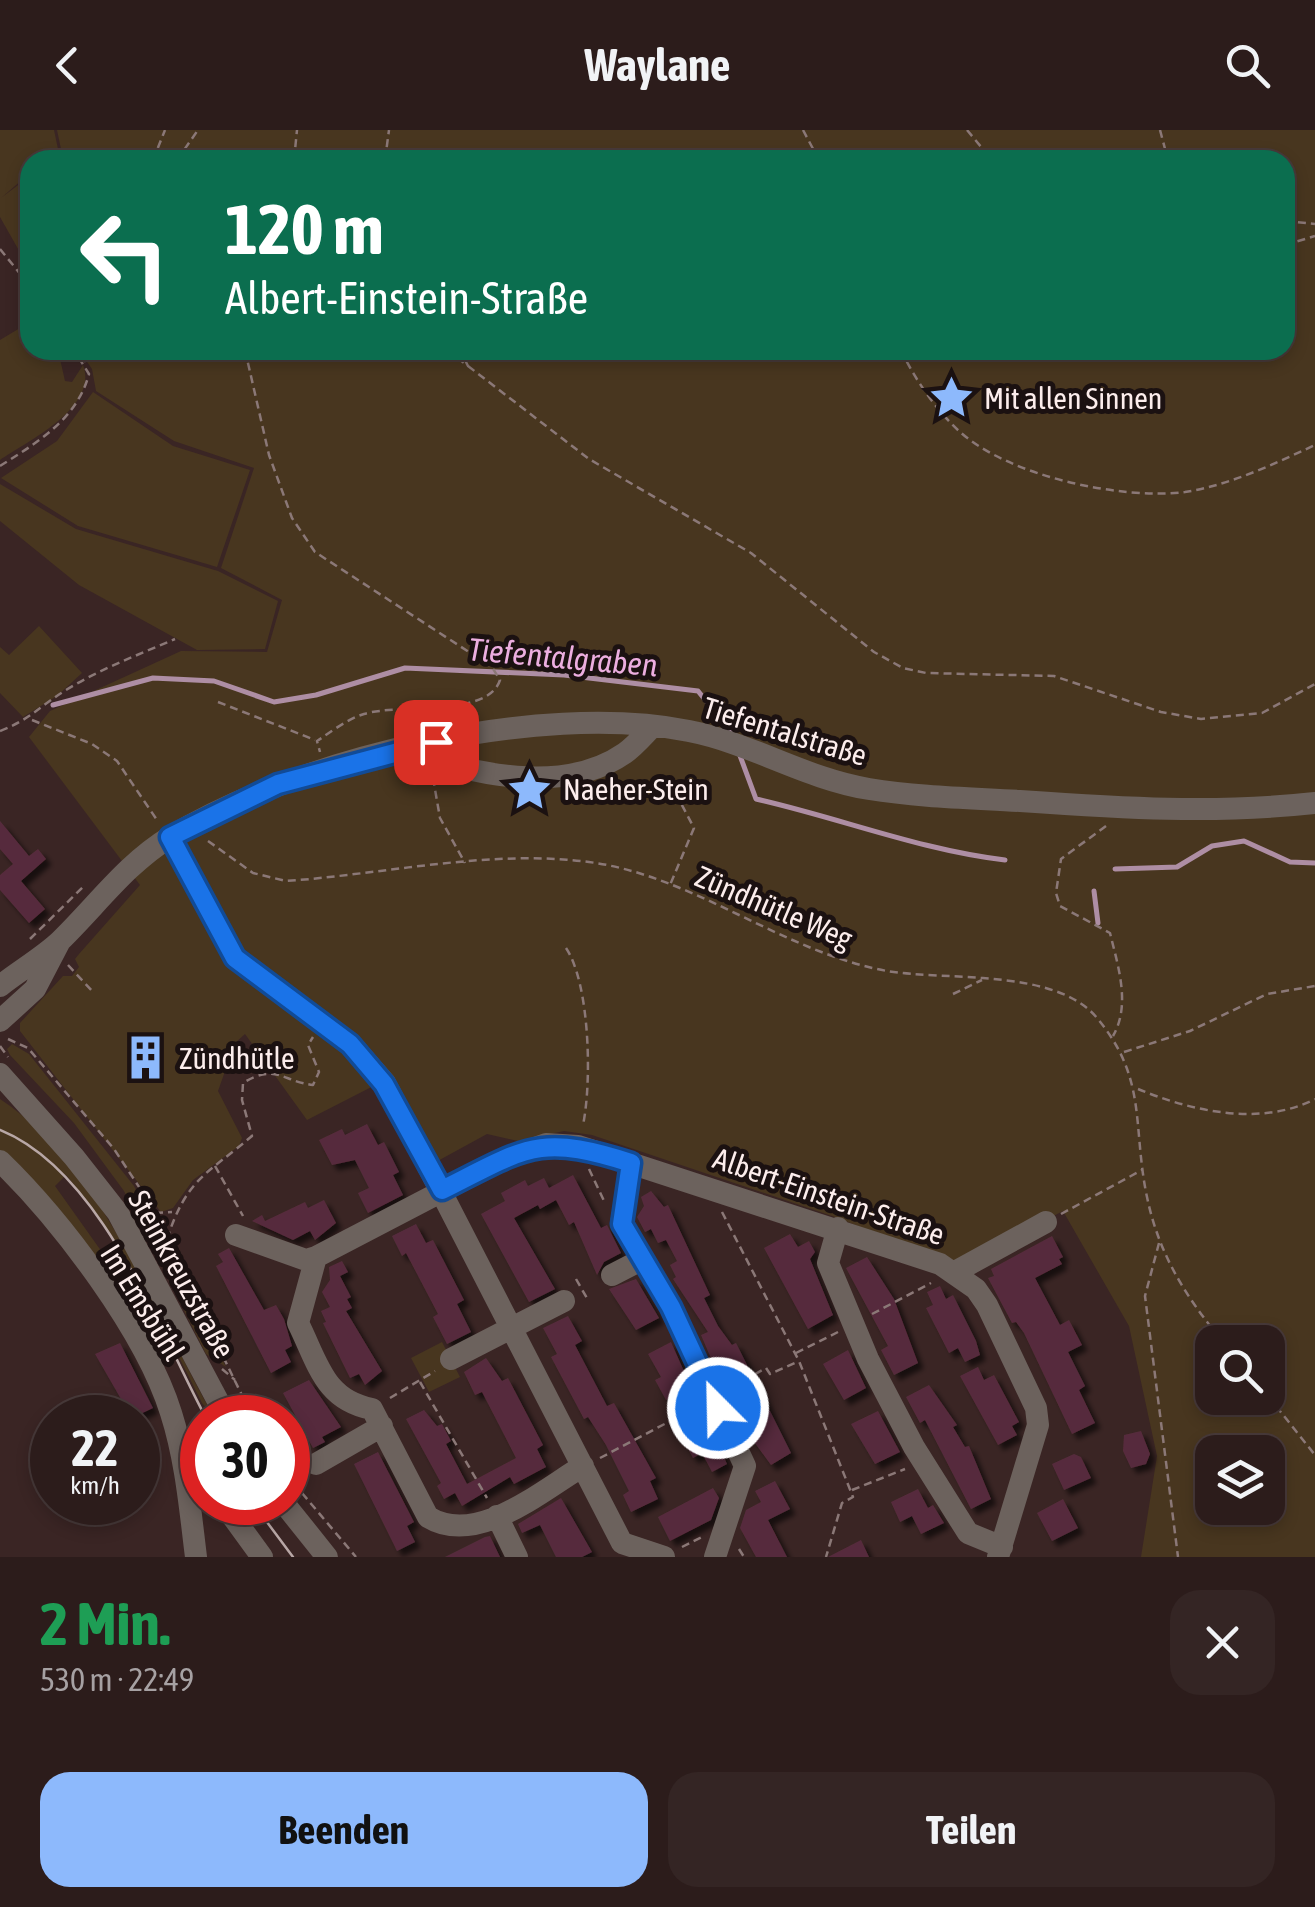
<!DOCTYPE html>
<html lang="de">
<head>
<meta charset="utf-8">
<style>
	:root { --surface:#2c1c1b; --page:#342524; --text:#f1f3f6; --muted:#a6a1a3; --line:#483a3a; --accent:#8db9fc }
	body { margin:0; font-family:"Asap Condensed",sans-serif; background:var(--page); color:var(--text); height:100vh; display:flex; flex-direction:column; font-size:38px; white-space:nowrap }
	* { box-sizing:border-box; margin:0 }
	p { font-size:32px; color:var(--muted) }
	.icon { flex:none; width:55px; height:55px; fill:none; stroke:currentColor; stroke-width:2; stroke-linecap:round; stroke-linejoin:round }
	.map { position:relative; height:1427px; overflow:hidden }
	.drawer { display:flex; flex-direction:column; background:var(--surface); flex:1 }
	.drawer>* { flex:none }
	.hud { position:absolute; left:20px; top:20px; width:1275px; height:210px; border-radius:30px; box-shadow:0 5px 15px #0003,0 0 0 2px var(--line); background:#0b6e4f; color:#fff; overflow:hidden }
	.buttons { position:absolute; left:1195px; top:1195px; display:grid; gap:20px }
	.buttons a { display:grid; place-items:center; width:90px; height:90px; border-radius:20px; background:var(--surface); box-shadow:0 5px 15px #0003,0 0 0 2px var(--line); font-size:50px }
	.speed { position:absolute; left:30px; top:1265px; display:flex; gap:20px; font-size:50px; font-weight:700; text-align:center }
	.speed>* { display:grid; place-content:center; width:130px; height:130px; border-radius:50%; background:var(--surface); box-shadow:0 5px 15px #0003,0 0 0 2px var(--line); line-height:1 }
	.speed small { font-size:25px; font-weight:400 }
	.speed .limit { border:15px solid #d22; background:#fff; color:#111 }
	.pin { position:absolute; display:grid; place-items:center; width:85px; height:85px; color:#fff; margin:-42px; border-radius:20px; box-shadow:0 5px 15px #0006 }
	.me { position:absolute; width:110px; margin:-55px; rotate:337deg; stroke-linejoin:round; filter:drop-shadow(0 0 8px #0008) }
	.turn { display:flex; align-items:center; gap:35px; height:210px; padding:0 40px; font-size:45px }
	.turn .icon { width:130px; height:130px; stroke-width:2.5 }
	.turn b { display:block; font-size:70px; line-height:85px }
	.round { display:grid; place-items:center; flex:none; width:105px; height:105px; border-radius:30px; background:var(--page) }
	.head { display:flex; align-items:center; justify-content:space-between; height:170px; padding:0 40px }
	h1 { font-size:60px; font-weight:700; line-height:75px; color:#1e9e55 }
	.cta { display:flex; gap:20px; margin-top:auto; padding:20px 40px }
	.cta a { flex:1; height:115px; border-radius:30px; background:var(--accent); color:#111; font-size:40px; font-weight:700; line-height:115px; text-align:center }
	.cta a+a { background:var(--page); color:var(--text) }
	header { display:flex; justify-content:space-between; align-items:center; height:130px; padding:0 40px; background:var(--surface); font-size:45px; font-weight:700 }
	.map>svg:first-child { display:block }
</style>
</head>
<body>
<header><svg class="icon" aria-label="back" viewBox="0 0 24 24"><path d="M15 5l-7 7 7 7"/></svg>Waylane<svg class="icon" aria-label="search" viewBox="0 0 24 24"><circle cx="10" cy="10" r="6"/><path d="M15 15l6 6"/></svg></header>
<div class="map">
<svg width="1315" height="1427" viewBox="0 0 1315 1427">
	<defs>
		<filter id="shadow"><feDropShadow dx="5.5" dy="5.5" stdDeviation="2.5" flood-color="#0009"/></filter>
	</defs>
	<rect width="100%" height="100%" fill="#3a2524"/>
	<path fill="#48361f" fill-rule="evenodd" d="M0,0H54L58,19L45,30H30V43L1,68L30,46V140L0,87Z
		M57,0H1315V1427H1141L1157,1326L1129,1196L1063,1081L957,1136L838,1088L592,1005L564,1001L518,1011L487,1004L434,1033L391,947L307,990L245,904L235,913L218,961L242,1008L239,1016L193,1050L173,1078L161,1082L20,901V893L63,846H72L79,837L75,829L79,824L140,755L29,607L50,581L181,521L267,522L282,470L221,438L254,338L174,311L96,261L92,239L79,220H1285V30H49L61,19ZM1212,1212H1268V1268H1212ZM1212,1322H1268V1378H1212Z
		M30,192V220H58L65,251L72,252L83,235C99,277 28,311 0,330V210Z
		M93,262L173,316L250,340L217,437L78,396L1,348L57,311Z
		M0,354L76,399L218,441L278,471L265,519L197,520L79,455L0,391Z
		M39,496L82,543L57,566L23,587L0,563V517L9,525Z
		M12,914L29,924L134,1056L226,1237L206,1224L124,1061L74,993L10,925L7,919Z
		M0,969C102,1036 156,1186 214,1287L202,1273C162,1193 124,1114 66,1045L55,1056L114,1139L147,1203L139,1207L0,1022Z
		M442,1212L460,1247L429,1262L411,1228Z"/>
	<g fill="none" stroke-linecap="round" stroke-linejoin="round">
		<path stroke="#ae8ea4" stroke-width="5" d="M53,575L153,548L214,551L274,572L316,565L405,538L564,545L698,561L732,603
			M739,623L756,669C840,688 920,720 1005,730
			M1115,739L1177,737L1212,716L1244,711L1290,732L1315,733
			M1094,761L1098,793"/>
	</g>
	<path fill="#572c3c" filter="url(#shadow)" d="M0,691L29,726L38,719L46,729L21,751L45,779L29,793L0,760V745L13,734L0,719Z
		M367,994L378,1015L384,1012L399,1042L393,1045L403,1065L368,1083L358,1063L369,1058L355,1030L332,1035L319,1010L342,999L345,1005Z
		M573,1045L601,1098L607,1095L621,1123L604,1132L597,1145L574,1092L569,1095L556,1070L540,1079L538,1075L514,1088L555,1159L529,1172L481,1084L505,1071L501,1063L525,1050L528,1056L544,1048L549,1058Z
		M651,1061L664,1077L668,1075L710,1165L704,1168L718,1196L732,1215L736,1213L791,1323L771,1335L744,1298L749,1295L737,1275L746,1270L732,1243L725,1248L710,1226L701,1205L708,1202L673,1149L676,1147L670,1135L677,1131L666,1110L658,1113L651,1099L645,1102L637,1087L644,1076L641,1067Z
		M324,1070L336,1093L315,1110L310,1101L293,1110L252,1091L262,1085L265,1091L305,1072L308,1078Z
		M416,1094L426,1113L433,1110L464,1170L457,1174L471,1202L447,1214L433,1187L438,1184L406,1123L402,1126L392,1106Z
		M790,1104L798,1117L809,1111L815,1122L810,1129L833,1185L808,1199L764,1118Z
		M1052,1106L1063,1127L1059,1129L1062,1134L1035,1148L1060,1195L1069,1190L1082,1215L1068,1222L1085,1256L1079,1260L1095,1293L1072,1304L1024,1203L1016,1192L1012,1193L988,1148L994,1146L991,1139Z
		M229,1118L264,1180L276,1175L284,1189L292,1216L285,1220L291,1232L271,1243L216,1136L223,1132L218,1124Z
		M867,1127L894,1169L918,1233L894,1245L881,1220L888,1216L846,1138Z
		M342,1131L348,1142L340,1146L351,1167L347,1169L352,1178L346,1181L382,1241L365,1255L359,1244L350,1248L323,1193L326,1192L321,1181L330,1177L322,1162L330,1150L329,1137Z
		M636,1149L659,1188L636,1200L609,1159Z
		M940,1156L946,1169L953,1165L976,1211L980,1225L965,1232L958,1218L949,1223L926,1178L933,1175L927,1162Z
		M568,1186L582,1211L575,1215L607,1276L614,1273L656,1348L650,1351L658,1369L631,1382L623,1365L629,1361L606,1315L588,1287L584,1289L551,1227L557,1224L543,1198Z
		M671,1212L691,1257L666,1270L655,1250L661,1247L648,1224Z
		M120,1213L153,1278L132,1288L95,1224Z
		M848,1220L866,1258L844,1270L823,1234Z
		M486,1228L502,1251L508,1248L543,1315L537,1319L546,1337L514,1354L510,1347L462,1376L455,1363L444,1369L437,1356L441,1353L406,1289L424,1280L437,1296L442,1294L451,1311L446,1314L467,1354L516,1328L482,1262L475,1265L464,1242Z
		M978,1237L984,1250L994,1245L1019,1292L1012,1296L1017,1305L998,1315L960,1246Z
		M309,1250L341,1297L322,1307L325,1312L313,1318L283,1263Z
		M929,1255L957,1295L953,1297L965,1317L969,1316L991,1369L971,1379L925,1290L920,1293L906,1267Z
		M85,1270L93,1288H46Z
		M878,1281L900,1322L875,1334L851,1294Z
		M710,1296L727,1334L712,1342L702,1323L693,1328L683,1309Z
		M1141,1301L1150,1324L1146,1334L1131,1338L1123,1321L1124,1305Z
		M378,1322L414,1392L407,1396L415,1412L397,1421L354,1334Z
		M1074,1324L1081,1327L1091,1348L1064,1360L1052,1334Z
		M775,1351L790,1379L768,1390L787,1427H756L740,1398L746,1380L761,1372L755,1361Z
		M713,1358L719,1368L711,1390L670,1411L658,1387Z
		M918,1359L928,1378L933,1375L944,1393L921,1404L912,1386L900,1392L891,1372Z
		M561,1368L592,1422L582,1427H556L540,1395L522,1403L518,1394Z
		M1063,1369L1078,1398L1052,1411L1037,1383Z
		M490,1406L500,1427H445L485,1407Z
		M861,1410L869,1427H828Z"/>
	<g fill="none" stroke-linecap="round" stroke-linejoin="round">
		<path stroke="#8b7877" stroke-width="2.5" stroke-dasharray="8 5" stroke-linecap="butt" d="M803,0L819,30
			M967,0L992,30
			M1160,0L1168,30
			M153,30L165,0
			M177,30L198,0
			M294,30L297,0
			M385,30L389,0
			M1285,91L1315,94
			M1285,115L1315,106
			M0,119L30,156
			M245,220L269,325L292,388L315,422L492,537L500,550C488,588 399,573 364,584C347,589 331,602 317,611L320,622
			M447,220L468,236L460,220
			M901,220C914,248 936,280 959,301C1008,346 1120,370 1185,362C1230,355 1274,334 1315,315
			M84,232L90,220
			M468,236L589,329L751,423L874,522L903,538L926,543L1054,546L1161,582L1201,589L1262,583L1315,554
			M0,336C38,312 77,289 89,244L74,220
			M218,572L315,610
			M32,590L92,614L117,631L157,690
			M0,601C31,589 40,576 66,560C100,539 138,525 175,509
			M433,648L440,688L465,733
			M617,667L647,654L673,658L694,698L670,755
			M1106,696L1061,729L1056,763L1060,776L1110,803C1118,836 1131,875 1113,906
			M208,711L253,743L286,751C386,744 489,719 589,732C695,746 782,822 887,841C946,851 1056,838 1097,888C1148,949 1132,996 1147,1067C1159,1125 1186,1167 1223,1212
			M30,809L85,755
			M566,818C590,854 592,952 583,995
			M68,835L93,862
			M953,864L982,850
			M8,909L28,918L114,1019L145,1066L253,1288
			M0,916L8,927
			M1124,922L1190,901L1267,864L1315,856
			M1138,959C1191,981 1261,997 1315,969
			M215,1036L243,1086
			M589,1039L605,1073
			M722,1082L799,1231L853,1367L842,1373L826,1427
			M155,1083L172,1082
			M1061,1084L1142,1040
			M167,1109C187,1048 206,1045 252,1006L242,970L243,953C276,933 281,951 313,955L319,942L308,915L313,907
			M1159,1113L1145,1166L1178,1427
			M576,1149L588,1170
			M872,1184L931,1153
			M796,1223L838,1202
			M222,1239L235,1250
			M420,1252L487,1368
			M732,1257L766,1238L770,1244L797,1232
			M1268,1266L1315,1325
			M390,1268L435,1241
			M600,1328L695,1278
			M288,1343L297,1357
			M852,1360L905,1339
			M302,1363L356,1427
			M682,1417L702,1407
			M739,1419L744,1427"/>
		<path stroke="#6c625d" stroke-width="22" d="M408,618C469,646 565,665 625,623C635,616 644,605 653,596
			M170,707L235,828L351,914L385,953L622,1413L664,1427
			M0,856C19,841 43,827 60,811C97,775 126,734 170,707C300,628 539,571 689,601C751,613 806,649 869,659C919,667 970,668 1020,671C1120,678 1215,684 1315,673
			M0,891L35,859L59,813
			M0,944L74,1027L118,1083L227,1288
			M0,1031C61,1090 146,1202 171,1283C186,1330 190,1379 196,1427
			M631,1033L621,1094L671,1177L745,1336L715,1427
			M838,1098L828,1133L868,1229L914,1317L968,1403L1002,1417
			M236,1105L306,1130L316,1127L502,1030L546,1014L578,1016L940,1134L976,1159L987,1175L1036,1278L1038,1295L998,1427
			M316,1127L298,1193C318,1233 324,1270 372,1279L428,1387C477,1417 541,1361 583,1336
			M955,1142L1046,1092
			M612,1145L643,1129
			M451,1229L564,1171
			M316,1334L382,1296
			M222,1372L262,1427
			M283,1372L327,1427
			M497,1386L517,1427"/>
		<path stroke="#b8a7a6" stroke-width="2.5" d="M0,1000C101,1041 158,1198 206,1288
			M252,1372L293,1427"/>
	</g>
	<g fill="none" stroke-linecap="round" stroke-linejoin="round">
		<defs>
			<path id="route" d="M436,612L278,654L170,707L235,828L350,914L384,954L442,1060C526,1018 538,1003 631,1033L622,1094L671,1177L718,1278"/>
		</defs>
		<use href="#route" stroke="#114b97" stroke-width="25"/>
		<use href="#route" stroke="#1a73e8" stroke-width="18"/>
	</g>
	<defs>
		<symbol id="sight-bare" viewBox="-9 -9 18 18"><path d="M0-6L1.8-2.2L6-1.7L2.9 1.2L3.7 5.4L0 3.3L-3.7 5.4L-2.9 1.2L-6-1.7L-1.8-2.2Z" fill="#8db9fc" stroke="#1b1111" stroke-width="2.5" paint-order="stroke"/></symbol>
		<symbol id="building-bare" viewBox="-9 -9 18 18"><path d="M-4-6H4V6H1V3H-1V6H-4ZM-2.5-4.3h1.7v1.8h-1.7ZM.8-4.3h1.7v1.8H.8ZM-2.5-1h1.7V.8h-1.7ZM.8-1h1.7V.8H.8Z" fill="#8db9fc" stroke="#1b1111" stroke-width="2.5" paint-order="stroke"/></symbol>
	</defs>
	<g fill-rule="evenodd">
		<use href="#sight-bare" x="920" y="236" width="63" height="63"/>
		<use href="#sight-bare" x="498" y="628" width="63" height="63"/>
		<use href="#building-bare" x="114" y="896" width="63" height="63"/>
	</g>
	<g text-anchor="middle" dominant-baseline="central" stroke-width="10" stroke-linejoin="round" paint-order="stroke">
		<g font-size="30" fill="#fcedec" stroke="#1b1111" text-anchor="start">
			<text x="984" y="268">Mit allen Sinnen</text>
			<text x="563" y="659">Naeher-Stein</text>
			<text x="179" y="928">Zündhütle</text>
		</g>
		<g font-size="30" fill="#fcedec" stroke="#1b1111">
			<text transform="translate(785 601) rotate(17)">Tiefentalstraße</text>
			<text transform="translate(774 777) rotate(23)">Zündhütle Weg</text>
			<text transform="translate(829 1066) rotate(19)">Albert-Einstein-Straße</text>
			<text transform="translate(182 1144) rotate(61)">Steinkreuzstraße</text>
			<text transform="translate(143 1172) rotate(58)">Im Emsbühl</text>
		</g>
		<g font-size="32" font-style="italic" fill="#ecaee0" stroke="#1b1111">
			<text transform="translate(563 527) rotate(5)">Tiefentalgraben</text>
		</g>
	</g>
</svg>
<div class="buttons">
<a><svg class="icon" aria-label="search" viewBox="0 0 24 24"><circle cx="10" cy="10" r="6"/><path d="M15 15l6 6"/></svg></a>
<a><svg class="icon" aria-label="layers" viewBox="0 0 24 24"><path d="M12 4l9 5-9 5-9-5zM3 14l9 5 9-5"/></svg></a>
</div>
<div class="speed"><div>22<small>km/h</small></div><div class="limit">30</div></div>
<div class="pin" style="left:436px;top:612px;background:#d93025"><svg class="icon" aria-label="arrive" viewBox="0 0 24 24"><path d="M6 21V4h12l-3 4 3 4H6"/></svg></div>
<svg class="me" style="left:718px;top:1278px" viewBox="-20 -20 40 40"><circle r="17" fill="#1a73e8" stroke="#fff" stroke-width="3"/><path d="M0-11L8 9 0 5-8 9z" fill="#fff"/></svg>
<div class="hud">
<div class="turn"><svg class="icon" aria-label="left" viewBox="0 0 24 24"><path d="M17 20v-9H6M10 6l-5 5 5 5"/></svg><div><b>120 m</b>Albert-Einstein-Straße</div></div>
</div>
</div>
<section class="drawer">
<div class="head"><div><h1>2 Min.</h1><p>530 m · 22:49</p></div><a class="round"><svg class="icon" aria-label="close" viewBox="0 0 24 24"><path d="M6 6l12 12M18 6L6 18"/></svg></a></div>
<div class="cta"><a>Beenden</a><a>Teilen</a></div>
</section>
</body>
</html>
